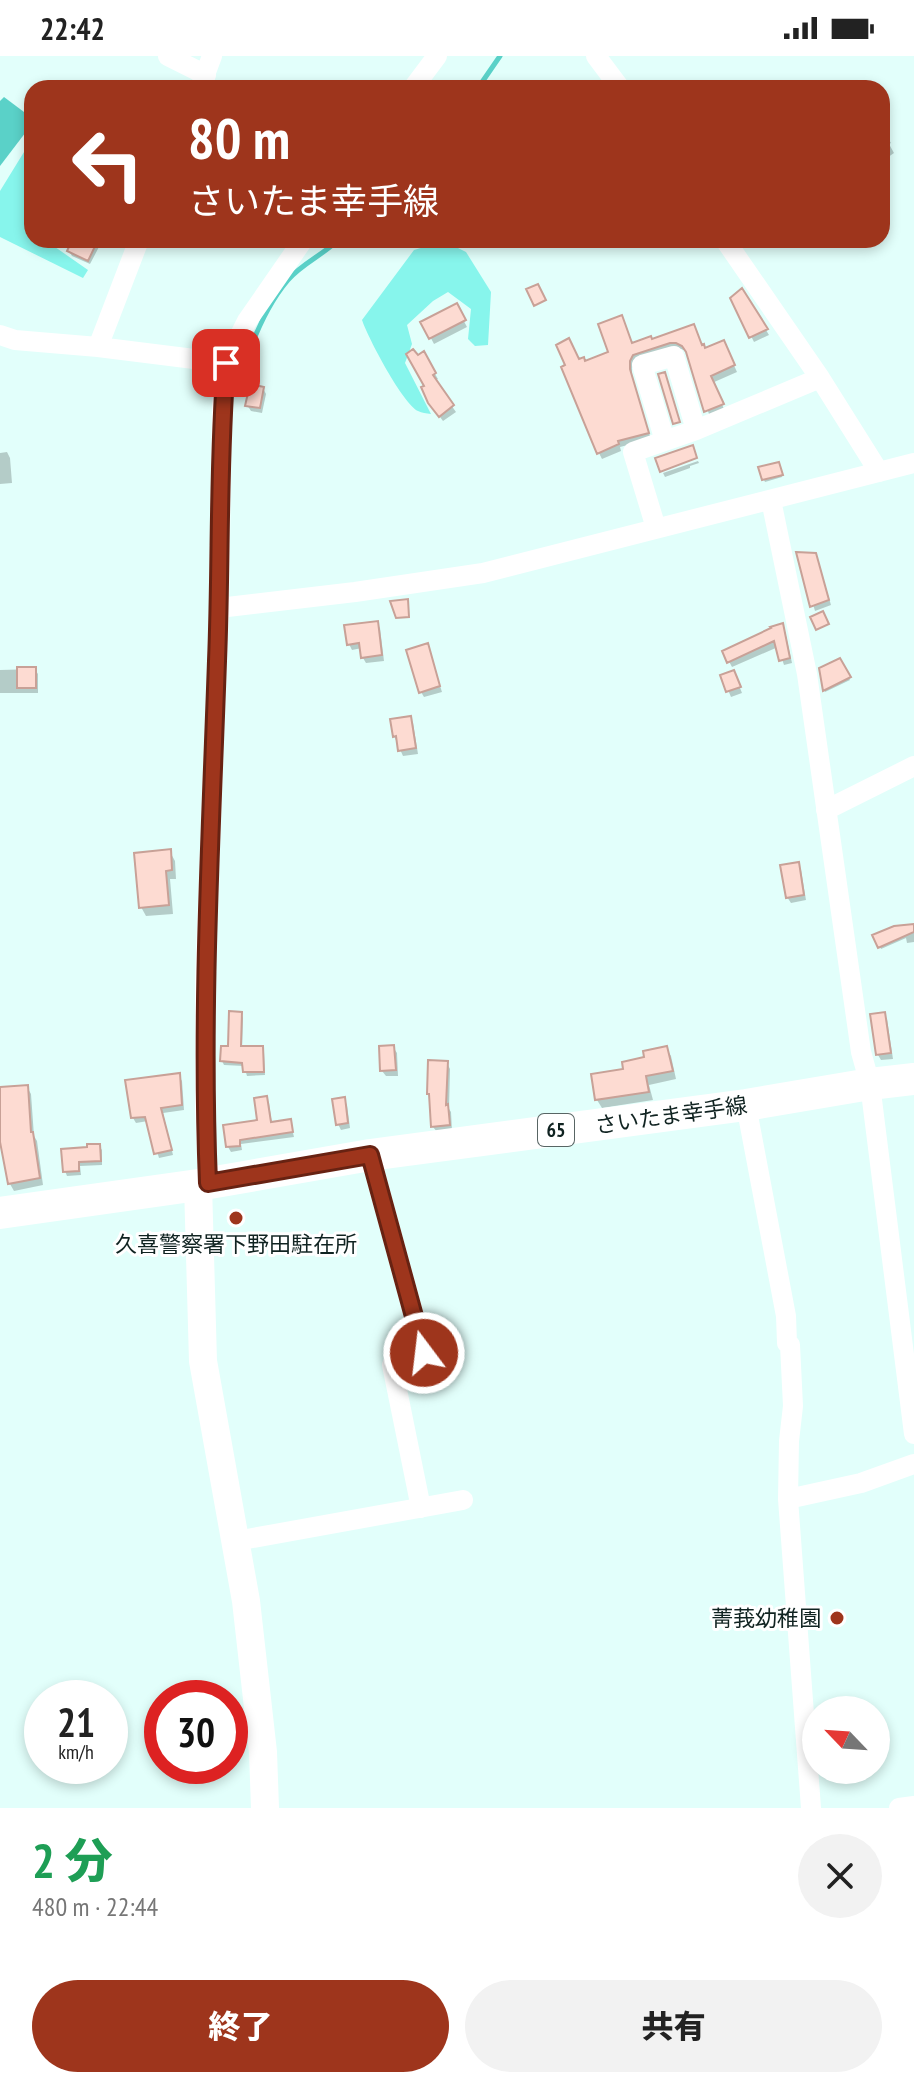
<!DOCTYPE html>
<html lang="ja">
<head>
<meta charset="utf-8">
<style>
	:root { --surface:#fff; --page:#f2f2f2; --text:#222; --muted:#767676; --accent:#9e351c }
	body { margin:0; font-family:"PT Sans Narrow","Noto Sans JP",sans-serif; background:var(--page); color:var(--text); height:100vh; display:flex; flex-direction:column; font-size:30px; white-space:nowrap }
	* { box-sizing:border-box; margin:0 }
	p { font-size:26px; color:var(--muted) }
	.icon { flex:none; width:44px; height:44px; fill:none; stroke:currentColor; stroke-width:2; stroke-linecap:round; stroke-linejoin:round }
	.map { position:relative; height:1752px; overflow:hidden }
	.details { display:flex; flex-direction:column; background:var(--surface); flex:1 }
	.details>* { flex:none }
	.hud { position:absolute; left:24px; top:24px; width:866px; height:168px; border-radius:24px; box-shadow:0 4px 12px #0003; background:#9e351c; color:#fff; overflow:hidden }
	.needle { width:52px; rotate:295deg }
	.tools { position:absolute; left:802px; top:1640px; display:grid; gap:16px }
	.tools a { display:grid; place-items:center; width:88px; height:88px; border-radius:50%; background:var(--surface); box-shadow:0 4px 12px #0003; font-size:40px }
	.speed { position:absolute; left:24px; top:1624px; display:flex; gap:16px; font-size:40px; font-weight:700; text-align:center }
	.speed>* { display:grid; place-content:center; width:104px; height:104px; border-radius:50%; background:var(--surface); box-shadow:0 4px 12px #0003; line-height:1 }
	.speed small { font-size:20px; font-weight:400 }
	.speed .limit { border:12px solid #d22; background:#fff; color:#111 }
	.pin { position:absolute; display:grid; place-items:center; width:68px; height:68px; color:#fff; margin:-34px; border-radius:16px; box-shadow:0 4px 12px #0006 }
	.me { position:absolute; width:88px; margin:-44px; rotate:345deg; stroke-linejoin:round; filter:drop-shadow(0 0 6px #0008) }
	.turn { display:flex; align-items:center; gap:28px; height:168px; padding:0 32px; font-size:36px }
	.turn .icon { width:104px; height:104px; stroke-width:2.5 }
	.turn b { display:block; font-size:56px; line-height:68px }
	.round { display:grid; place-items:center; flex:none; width:84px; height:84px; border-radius:42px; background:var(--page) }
	.head { display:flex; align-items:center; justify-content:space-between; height:136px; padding:0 32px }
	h1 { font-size:48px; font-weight:800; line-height:60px; color:#1e9e55 }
	.action { display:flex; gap:16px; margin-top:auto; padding:16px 32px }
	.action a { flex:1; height:92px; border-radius:48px; background:var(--accent); color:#fff; font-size:32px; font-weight:800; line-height:92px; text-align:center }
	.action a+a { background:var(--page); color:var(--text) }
	.status { display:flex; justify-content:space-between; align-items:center; height:56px; padding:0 40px; background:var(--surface); direction:ltr }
	.status svg { height:22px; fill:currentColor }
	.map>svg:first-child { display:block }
</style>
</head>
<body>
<div class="status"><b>22:42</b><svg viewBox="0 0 49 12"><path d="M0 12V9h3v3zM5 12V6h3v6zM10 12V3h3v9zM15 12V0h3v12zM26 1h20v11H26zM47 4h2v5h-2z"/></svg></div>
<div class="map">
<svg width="914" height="1752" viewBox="0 0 914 1752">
	<rect width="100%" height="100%" fill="#e2fffb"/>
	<path fill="#87f5ec" d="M32,83V117L29,127L32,134V184H45L88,214L83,222L0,181V135Z
		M444,185L466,196L491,236L488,289L475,290L468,283L471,253L448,236L433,245L407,269L412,288L405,307L431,358C426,357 422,357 418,355C403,348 368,282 362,264L414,194Z"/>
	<path fill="#5ad1c8" d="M4,41L32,62V68L0,110V45Z"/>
	<path fill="#0003" d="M882,73L891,87L889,88L894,97L884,104L882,101Z
		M61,184H97L100,189L90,208L72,200L69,195L71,190Z
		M742,235L769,279L754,286L732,242Z
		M456,250L467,271L434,288L423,267Z
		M693,270L705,294L726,292L737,316L712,327L725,355L710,361L688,296L681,293H674L636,305L632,312V321L651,383L620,391L621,395L602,403L599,397L578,306L585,308L632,289L652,285Z
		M423,298L438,323L434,325L456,356L443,365L434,353L417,301Z
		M263,332L266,338L262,357L251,355L247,349Z
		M7,396L10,402L12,427L0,428V397Z
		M698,405L699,407L690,410V412L665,421L663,417Z
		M779,410L782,421L765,426L764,424Z
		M798,498L818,504L831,549L815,555Z
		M377,567L380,572L384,605L366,607L363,602L362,592L352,594L349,588Z
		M782,570L785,575L792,607L784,609L778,591L732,611L724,596Z
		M427,589L442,636L424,641L421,636Z
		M839,605L850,624L825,636L821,613Z
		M35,613L38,618V637H0V614Z
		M722,620L736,622L742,637L731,641Z
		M410,662L413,667L418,698L403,700L394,680Z
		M170,796L175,805L176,823H170L173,858L146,860L141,851Z
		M798,808L801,814L806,844L791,847L787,841Z
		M914,869V886L907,887L906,882L881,893L875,880Z
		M241,957L243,962L242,992H262L264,996L265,1019L247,1020L244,1010L224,1009L222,1005L230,993Z
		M884,958L887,963L893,1003L881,1004L878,999L872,959Z
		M393,991L397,997L398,1020H386L382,1015Z
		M666,992L671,1000L676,1023L649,1029L653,1044L602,1052L597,1044L625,1015Z
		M447,1007L450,1013L449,1053L451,1056L452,1075L437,1076L433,1071L431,1042L429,1038Z
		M179,1020L182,1025L184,1054L163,1057L173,1099L159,1102L148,1065L136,1067L133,1062Z
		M27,1031L31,1038L34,1080L37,1085L43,1129L14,1135L10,1128L0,1075V1058Z
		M266,1042L269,1047L272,1068L290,1065L294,1081L241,1088L242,1094L231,1096L228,1091L259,1066Z
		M344,1043L347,1049L350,1072L341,1074L338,1068Z
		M99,1090L102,1094V1109L80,1110L81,1119L67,1120L65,1115Z"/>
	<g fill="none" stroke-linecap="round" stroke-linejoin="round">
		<path stroke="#5ad1c8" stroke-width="5" d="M478,32L500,0
			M241,321C251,287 265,251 288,224C301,208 323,199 338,184"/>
	</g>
	<path fill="#fddbd2" stroke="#c8a197" stroke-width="2" d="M72,184H98L88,205L67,195Z
		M538,228L546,244L534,250L526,233Z
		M742,232L768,273L749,282L730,242Z
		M457,247L466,264L429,283L420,266Z
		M622,259L632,287L651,280L652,283L694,268L702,289L704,288L705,292L724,284L735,309L711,320L724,348L704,356L686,296L682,290L676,287H670L633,299L630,305V313L649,377L618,385L619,388L597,398L561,311L565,309L556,289L569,282L579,303L584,301L585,305L608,296L598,268Z
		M413,293L418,299L424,295L436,317L433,319L454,349L439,361L428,347L421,331L424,330L406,298Z
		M665,316L680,366L673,368L658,318Z
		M250,328L264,331L260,352L245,350Z
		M693,389L697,402L660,416L655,402Z
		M779,406L783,419L762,424L758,411Z
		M796,496L816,497L829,544L810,551Z
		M408,543L409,561L396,562L390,545Z
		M823,555L829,568L816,574L810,561Z
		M378,565L382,599L361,602L359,587L347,589L344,569Z
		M783,567L790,602L779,605L774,585L727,607L722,595L771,572L770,571Z
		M428,587L440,630L419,637L406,594Z
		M840,602L851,621L823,635L819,612Z
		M17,611H36V632H17Z
		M734,614L741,631L726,636L720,619Z
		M411,660L416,692L398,695L396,680L393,681L390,663Z
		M171,793L172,814L166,815L169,849L139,852L134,797Z
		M799,806L804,839L786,842L780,809Z
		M914,868V876L878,892L872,879L894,870Z
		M229,955L242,956L241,990H263L264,1016H243L242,1007L220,1005L221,990H228Z
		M885,956L891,997L876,999L870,958Z
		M394,989L396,1014L380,1015L379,990Z
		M667,990L673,1015L646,1020L649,1036L595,1044L591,1018L623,1013L622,1006L644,1001L643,995Z
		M428,1004L448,1005L446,1049L448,1048L450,1069L431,1071L429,1038H427Z
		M180,1017L182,1049L161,1052L172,1094L154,1098L145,1061L131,1062L125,1024Z
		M28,1029L31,1076H33L40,1122L8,1128L0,1086V1031Z
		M267,1040L271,1066L291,1063L293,1076L240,1084V1090L226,1091L223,1069L257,1064L254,1042Z
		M345,1041L348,1067L336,1069L332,1043Z
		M87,1088H100L101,1105L79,1106V1115L63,1116L61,1093L87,1091Z"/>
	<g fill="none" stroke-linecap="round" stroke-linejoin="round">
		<path stroke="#fff" stroke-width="20" d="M168,0L206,19
			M596,0L620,32
			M200,32L212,0
			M413,32L437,0
			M725,184L820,322L879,416
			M0,279L15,284L98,291L226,307
			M98,291L139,184
			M665,385L642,309L674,300L696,374
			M771,444L807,618L861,996L870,1028L914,1378
			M656,472L633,396L696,374L820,322
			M219,552L355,536L483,517L914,407
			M826,754L914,710
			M746,1049L786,1260L787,1287L790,1289L793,1350L789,1385L788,1443L811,1752
			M370,1099L424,1297L392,1309L421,1452
			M208,1127L205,1052V925L219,552L222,347L226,307L247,265L303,184
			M788,1443L861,1427L914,1408
			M236,1485L463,1444
			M899,1752L914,1750"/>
		<path stroke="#fff" stroke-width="28" d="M198,1129L203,1305L246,1545L263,1696L265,1752"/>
		<path stroke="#fff" stroke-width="32" d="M0,1157L198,1129L370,1099L746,1049L870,1028L914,1023"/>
	</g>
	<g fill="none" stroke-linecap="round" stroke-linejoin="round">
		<defs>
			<path id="route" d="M226,307C218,406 221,506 217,605C211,779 201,953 208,1127L370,1099L424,1297"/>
		</defs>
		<use href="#route" stroke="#672212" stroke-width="20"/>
		<use href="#route" stroke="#9e351c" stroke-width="14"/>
	</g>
	<g fill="#9e351c" stroke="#fff" stroke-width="3">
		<circle cx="236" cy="1162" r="8"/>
		<circle cx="837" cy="1562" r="8"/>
	</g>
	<g text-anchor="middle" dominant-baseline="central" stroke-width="6" stroke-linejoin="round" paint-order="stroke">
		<rect fill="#fff" stroke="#586564" stroke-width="2" x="538" y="1058" width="36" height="32" rx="6"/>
		<g font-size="20" font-weight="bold" fill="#102321">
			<text x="556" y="1074">65</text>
		</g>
		<g font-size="22" fill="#102321" stroke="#fff">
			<text transform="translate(671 1059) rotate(-8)">さいたま幸手線</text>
		</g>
		<g font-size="22" fill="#102321" stroke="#fff">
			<text x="236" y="1188">久喜警察署下野田駐在所</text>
			<text x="821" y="1562" text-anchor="end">菁莪幼稚園</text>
		</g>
	</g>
</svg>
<div class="tools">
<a><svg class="needle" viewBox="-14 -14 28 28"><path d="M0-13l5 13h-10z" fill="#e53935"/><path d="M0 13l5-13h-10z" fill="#767676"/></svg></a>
</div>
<div class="speed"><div>21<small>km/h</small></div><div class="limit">30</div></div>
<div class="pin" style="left:226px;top:307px;background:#d93025"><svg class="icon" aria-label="arrive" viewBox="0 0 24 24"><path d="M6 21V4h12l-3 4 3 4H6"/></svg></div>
<svg class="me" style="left:424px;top:1297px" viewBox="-20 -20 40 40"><circle r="17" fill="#9e351c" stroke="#fff" stroke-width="3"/><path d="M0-11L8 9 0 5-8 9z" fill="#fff"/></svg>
<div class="hud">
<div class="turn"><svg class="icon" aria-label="left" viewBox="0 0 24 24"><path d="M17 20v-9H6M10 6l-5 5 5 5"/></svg><div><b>80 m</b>さいたま幸手線</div></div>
</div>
</div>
<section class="details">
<div class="head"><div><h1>2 分</h1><p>480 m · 22:44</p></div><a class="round"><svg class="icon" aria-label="close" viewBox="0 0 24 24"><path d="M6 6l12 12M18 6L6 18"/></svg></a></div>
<div class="action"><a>終了</a><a>共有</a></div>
</section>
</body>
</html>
